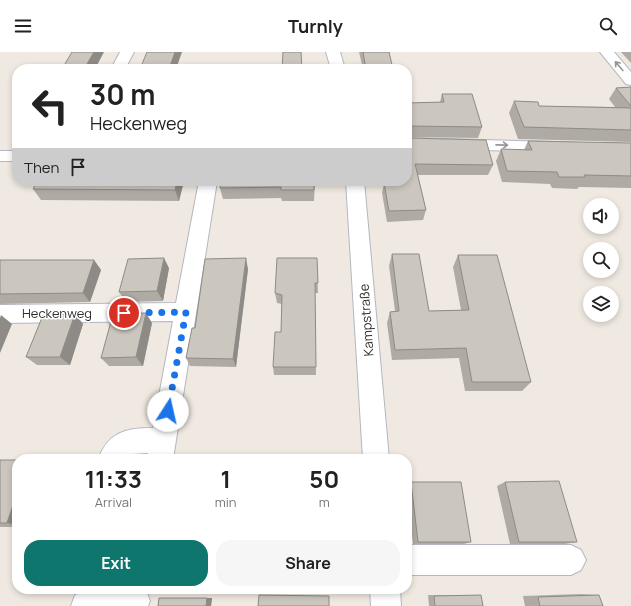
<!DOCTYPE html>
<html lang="en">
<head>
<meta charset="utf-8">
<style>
	:root { --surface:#fff; --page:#f6f6f6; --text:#222; --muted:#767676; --accent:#0f766e }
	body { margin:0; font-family:Manrope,sans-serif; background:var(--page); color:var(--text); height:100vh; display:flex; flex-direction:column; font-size:15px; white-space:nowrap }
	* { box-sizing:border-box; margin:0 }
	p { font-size:13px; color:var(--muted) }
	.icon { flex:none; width:22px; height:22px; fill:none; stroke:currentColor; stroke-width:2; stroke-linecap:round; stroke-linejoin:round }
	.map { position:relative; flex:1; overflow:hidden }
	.panel { position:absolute; left:12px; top:402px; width:400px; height:140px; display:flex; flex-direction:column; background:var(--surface); border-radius:16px; box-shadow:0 2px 6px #0003 }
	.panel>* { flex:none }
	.banner { position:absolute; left:12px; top:12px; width:400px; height:122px; border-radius:16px; box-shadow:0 2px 6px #0003; background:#fff; color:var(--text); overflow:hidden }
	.buttons { position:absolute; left:583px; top:146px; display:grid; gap:8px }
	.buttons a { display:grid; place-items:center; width:36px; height:36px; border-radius:50%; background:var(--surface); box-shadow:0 2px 6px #0003; font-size:20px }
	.pin { position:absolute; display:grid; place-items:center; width:34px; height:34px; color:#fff; margin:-17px; border:2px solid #fff; border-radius:50%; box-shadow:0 1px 4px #0007 }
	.me { position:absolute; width:44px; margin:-22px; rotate:10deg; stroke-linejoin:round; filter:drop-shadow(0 0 3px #0008) }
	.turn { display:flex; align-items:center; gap:14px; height:84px; padding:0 12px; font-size:18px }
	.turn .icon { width:52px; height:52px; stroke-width:2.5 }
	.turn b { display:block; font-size:28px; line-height:34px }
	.then { display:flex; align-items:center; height:38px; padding:0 12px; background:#0003; gap:8px; font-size:15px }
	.eta { display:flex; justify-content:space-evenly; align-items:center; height:68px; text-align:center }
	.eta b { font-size:24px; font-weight:700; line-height:28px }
	.cta { display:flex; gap:8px; margin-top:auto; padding:8px 12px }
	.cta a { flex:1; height:46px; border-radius:16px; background:var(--accent); color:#fff; font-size:16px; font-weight:700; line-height:46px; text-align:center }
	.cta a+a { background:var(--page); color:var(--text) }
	header { display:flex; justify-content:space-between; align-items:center; height:52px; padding:0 12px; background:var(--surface); font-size:18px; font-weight:700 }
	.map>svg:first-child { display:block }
</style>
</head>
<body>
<header><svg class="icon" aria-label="menu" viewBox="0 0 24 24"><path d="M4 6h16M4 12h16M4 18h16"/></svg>Turnly<svg class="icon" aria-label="search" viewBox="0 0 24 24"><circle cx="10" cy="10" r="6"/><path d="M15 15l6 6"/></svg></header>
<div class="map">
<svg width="631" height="554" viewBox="0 0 631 554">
	<rect width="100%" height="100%" fill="#efe9e1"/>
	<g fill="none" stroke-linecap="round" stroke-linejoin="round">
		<defs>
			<path id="minor" d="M120,0H134L125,17H111Z
				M326,0H340L345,17H331Z
				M600,0H614L631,20V33L626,32Z
				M407,86L556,90L562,91L564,95L562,99L556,100L407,96Z
				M0,99H17V109H0Z
				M199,129H217L173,407H147L148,401L133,402L126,407H98C109,380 125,376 153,376L173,269L0,271V253L176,251Z
				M346,129H364L389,407H363Z
				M407,493H571L581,498L586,508L581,518L571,523H407Z
				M91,537H143L146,538L150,549L148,554H71L75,543Z
				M370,537H400L401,554H371Z"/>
		</defs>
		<use href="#minor" stroke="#b4b7c1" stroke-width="2"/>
		<use href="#minor" fill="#fff" fill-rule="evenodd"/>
	</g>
	<path fill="#afaba4" d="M359,0H389L393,17H363Z
		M621,0H631V11Z
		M631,35V90L518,87L509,61L514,49L539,54L615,55L609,47L616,36Z
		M442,42L482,75L478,86L408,85V86L493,113L488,123H418L426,158L423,168L387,170L382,141L384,131H389V129H407V51L440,50Z
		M528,89L631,91V136L579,135L577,137L552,136L550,132L502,130L496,109L501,97L524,98Z
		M37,129H184L179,149L41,148L33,137Z
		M315,129L314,149H282L281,146L223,147L220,136Z
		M392,202L429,259L461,258L453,215L458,203L531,330L522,339H465L459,306L392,308L387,271L390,260L395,259L389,214Z
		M317,206L318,241H315L316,323H274L273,315L281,280L282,252L277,251L275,241Z
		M0,208H94L101,218L90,250L0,252Z
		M169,216L163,249L126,250L119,240Z
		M248,217L236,315L190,314L186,306L195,276Z
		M75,262L83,272L70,313H37L26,305Z
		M152,271L143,314H109L101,306Z
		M0,408H17V475H0Z
		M411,430L471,490L464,492H413L407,439V434Z
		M505,430L577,490L565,492H510L497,434Z
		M580,542L599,543L603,554H525L523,544Z
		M428,543H481L483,554H429Z
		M159,546H212L211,554H158Z"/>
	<path fill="#8e8b86" d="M94,0H104L95,17H84Z
		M175,0H182L176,17H169Z
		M177,129H184L179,149L175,138Z
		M164,206L169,216L163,249L157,239Z
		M246,206L248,217L236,315L233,307Z
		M94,208L101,218L90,250L83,241Z
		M146,261L152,271L143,314L136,305Z
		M75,262L83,272L70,313L60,305Z
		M1,263L12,272L0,301V266Z
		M17,441V473L7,471Z
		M207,546H212L211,554H206Z"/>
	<path fill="#cbc7bf" stroke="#8e8b86" d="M72,0H94L84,17H62Z
		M147,0H175L169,17H140Z
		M283,0H301L302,17H282Z
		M363,0H389L393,17H366Z
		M631,35V54L616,36Z
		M442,42H472L482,75L409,74L408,75V86L486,88L493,113L415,112L426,158L389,159L384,131L393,130V129H407V51L444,50Z
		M514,49L538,50L539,54L631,56V78L524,75Z
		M528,89L631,91V124L584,123L585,125H559L557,120L507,119L501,97L532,98Z
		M37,129H177L175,138L33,137Z
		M221,129H314V138H281V135L220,136Z
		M392,202H419L429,259L469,258L458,203H497L531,330H472L466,296L395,298L390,260L399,259Z
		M164,206L157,239L119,240L128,207Z
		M246,206L233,307L186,306L192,276H195L205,207Z
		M277,206H317L318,231H315L316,315H273L275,280H281L282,243L275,241Z
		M0,208H94L83,241L0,242Z
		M146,261L136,305L101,306L113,262Z
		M75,262L60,305H26L43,263Z
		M0,408H17V441L7,471H0Z
		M559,429L577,490H519L505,430Z
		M411,430H461L471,490H418Z
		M259,543L329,544V554H258Z
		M481,543L483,554H435L434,544Z
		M599,543L603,554H540L538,545Z
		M159,546H207L206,554H158Z"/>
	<defs><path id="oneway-shaft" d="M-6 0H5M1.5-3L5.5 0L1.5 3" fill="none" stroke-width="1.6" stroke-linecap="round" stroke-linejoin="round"/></defs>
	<g stroke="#969696">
		<use href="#oneway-shaft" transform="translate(619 14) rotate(-130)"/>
		<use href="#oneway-shaft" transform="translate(502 93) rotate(1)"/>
	</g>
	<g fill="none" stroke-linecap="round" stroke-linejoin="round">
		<path stroke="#1a73e8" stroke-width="7" stroke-dasharray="0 12.6" d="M124,261L186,260L168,359"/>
	</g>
	<g text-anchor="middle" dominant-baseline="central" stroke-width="3" stroke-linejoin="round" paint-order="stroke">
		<g font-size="13" fill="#2e2e2e" stroke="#fff">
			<text x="57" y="261">Heckenweg</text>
			<text transform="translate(366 268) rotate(-94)">Kampstraße</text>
		</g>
	</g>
</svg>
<div class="buttons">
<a><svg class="icon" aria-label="sound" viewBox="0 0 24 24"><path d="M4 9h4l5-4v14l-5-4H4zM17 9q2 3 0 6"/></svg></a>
<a><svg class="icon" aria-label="search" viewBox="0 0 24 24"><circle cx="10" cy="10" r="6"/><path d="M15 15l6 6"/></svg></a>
<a><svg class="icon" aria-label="layers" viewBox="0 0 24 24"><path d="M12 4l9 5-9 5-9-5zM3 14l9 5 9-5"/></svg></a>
</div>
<div class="pin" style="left:124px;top:261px;background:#d93025"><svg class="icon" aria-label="arrive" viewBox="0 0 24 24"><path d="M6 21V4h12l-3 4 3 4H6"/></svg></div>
<svg class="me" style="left:168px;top:359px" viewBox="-20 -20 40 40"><circle r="19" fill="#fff"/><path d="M0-13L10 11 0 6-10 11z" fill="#1a73e8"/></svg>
<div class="banner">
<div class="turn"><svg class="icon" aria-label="left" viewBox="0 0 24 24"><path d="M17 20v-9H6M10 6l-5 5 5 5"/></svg><div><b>30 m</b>Heckenweg</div></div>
<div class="then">Then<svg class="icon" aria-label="arrive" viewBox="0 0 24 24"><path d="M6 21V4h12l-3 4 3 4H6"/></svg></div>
</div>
<section class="panel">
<div class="eta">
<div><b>11:33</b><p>Arrival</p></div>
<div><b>1</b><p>min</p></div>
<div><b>50</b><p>m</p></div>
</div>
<div class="cta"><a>Exit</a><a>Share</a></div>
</section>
</div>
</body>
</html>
